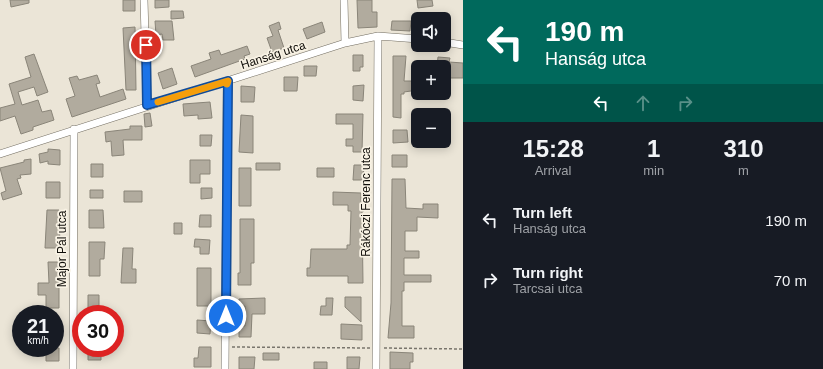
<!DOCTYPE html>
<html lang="en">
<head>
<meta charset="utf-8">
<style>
	:root { --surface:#171b24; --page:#20242c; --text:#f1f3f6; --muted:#9ea1a6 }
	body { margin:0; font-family:Helvetica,sans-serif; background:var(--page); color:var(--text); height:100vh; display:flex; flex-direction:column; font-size:15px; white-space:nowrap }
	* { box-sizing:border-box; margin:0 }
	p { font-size:13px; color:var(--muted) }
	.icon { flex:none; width:22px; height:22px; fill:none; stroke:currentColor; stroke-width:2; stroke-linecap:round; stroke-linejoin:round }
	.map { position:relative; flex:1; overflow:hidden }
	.panel { display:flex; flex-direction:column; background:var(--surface); width:360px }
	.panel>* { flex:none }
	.guide { background:#00695c; color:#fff; overflow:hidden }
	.controls { position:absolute; left:411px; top:12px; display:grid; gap:8px }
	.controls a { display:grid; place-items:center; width:40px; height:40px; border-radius:6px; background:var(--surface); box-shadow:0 2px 10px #0003; font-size:20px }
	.speed { position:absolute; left:12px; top:305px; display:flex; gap:8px; font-size:20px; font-weight:700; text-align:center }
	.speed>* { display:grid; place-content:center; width:52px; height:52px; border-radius:50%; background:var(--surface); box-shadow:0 2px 10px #0003; line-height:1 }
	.speed small { font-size:10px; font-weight:400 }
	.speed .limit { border:6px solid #d22; background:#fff; color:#111 }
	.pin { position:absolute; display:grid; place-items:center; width:34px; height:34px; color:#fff; margin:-17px; border:2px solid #fff; border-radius:50%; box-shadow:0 1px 4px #0007 }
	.me { position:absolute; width:44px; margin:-22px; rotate:0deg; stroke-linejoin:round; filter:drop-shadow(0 0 3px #0008) }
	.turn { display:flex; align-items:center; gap:14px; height:84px; padding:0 16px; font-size:18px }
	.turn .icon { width:52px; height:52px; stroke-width:2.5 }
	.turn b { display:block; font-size:28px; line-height:34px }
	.lanes { display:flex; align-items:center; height:38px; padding:0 16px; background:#0003; justify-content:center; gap:20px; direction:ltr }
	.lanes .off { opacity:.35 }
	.eta { display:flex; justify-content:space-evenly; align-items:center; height:68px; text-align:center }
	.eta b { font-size:24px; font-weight:600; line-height:28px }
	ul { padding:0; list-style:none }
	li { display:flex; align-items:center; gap:12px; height:60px; padding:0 16px }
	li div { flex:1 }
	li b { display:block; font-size:15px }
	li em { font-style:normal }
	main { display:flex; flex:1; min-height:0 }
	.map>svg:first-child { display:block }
</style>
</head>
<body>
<main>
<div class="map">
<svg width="463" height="369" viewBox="0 0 463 369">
	<rect width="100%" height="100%" fill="#ebe5d7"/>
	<path fill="#b1ab9e" stroke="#8a8579" d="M10,0H29V3L11,7Z
		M123,0H135V11H123Z
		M155,0H169V7L155,8Z
		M357,0H372V12H377V27L358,28Z
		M417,0H432L433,6L418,8Z
		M171,11H183L184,18L171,19Z
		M155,21H172L174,40H163L162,34L156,35Z
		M392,21H411L410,31L391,30Z
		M279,22L281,29L278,30L284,48L272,52L267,38L273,36L269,26Z
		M322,22L325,32L307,39L303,29Z
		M135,27L136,90H126L123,28Z
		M247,46L250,54L244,56L245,59L195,77L191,66L211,59L209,53L219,50L221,55Z
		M34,54L48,92L37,96L34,87L18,92L22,105L38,100L42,112L51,110L54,120L33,127V130L21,134L15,116L0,121V108L15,104L9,84L31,77L25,57Z
		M353,55H363V67H360V71H353Z
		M393,56H406L404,81H418V90L404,92V94H401V118L393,117Z
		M438,57L450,58L449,62L463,63V78H444V66H437Z
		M304,66H317L316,76H304Z
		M172,68L177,84L163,89L158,73Z
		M97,75L100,83L96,84L100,97L123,89L126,99L72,117L66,99L75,96L69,78L77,76L79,80Z
		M284,77H298L297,91H284Z
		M364,85L363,101L353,100V86Z
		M241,86L255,87L254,102H241Z
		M210,102L212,118L198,119V115L184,116L183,104Z
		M150,113L152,126L145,127L144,114Z
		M336,114H363L362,152H353V146H346V139H353V124H336Z
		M241,115L253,116V153L239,152Z
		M130,126H142V140H123L124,155L112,156L111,141L106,142L105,132L130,129Z
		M393,130H407L408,142L393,143Z
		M200,135H212L211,146H200Z
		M48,149L60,150V165L48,164V161L40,163L39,154L48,152Z
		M392,155H407V167H392Z
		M31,159V174L20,175L21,178L17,179L22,194L3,200L1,193L6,191L0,168L24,162V160Z
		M190,160H210V174H200V183H190Z
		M256,163H280V170H256Z
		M91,164H103V177H91Z
		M354,165H364L363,180H353Z
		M239,168H251V206H239Z
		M317,168H334V177H317Z
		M392,179H405L406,208L423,209V204H438V218L417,217V231H405V251H419V258H404V275H431V282H404V291H402V326H414V338H388L391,303Z
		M46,182H60V198H46Z
		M201,188H212V198L201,199Z
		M90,190H103V198H90Z
		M124,191H142V202H124Z
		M333,192L361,193V204H364V211H362L363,283H348V276H307V268H310L311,249H347V245H350L351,211H348V205H333Z
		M47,210H59L60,248H45Z
		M89,210H103L104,228H89Z
		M200,215H211V227H199Z
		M240,219H254V263H251V285H238V273H240Z
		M174,223H182V234H174Z
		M195,239L210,240L209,254H200V247H194Z
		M89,242H105L104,259H100V276H89Z
		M123,248H133L132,269H136V283H121Z
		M48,262H59V308H46V295H38V283H49Z
		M197,268H211V306H197Z
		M88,295H99V310L88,309Z
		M345,297H361V322L345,307Z
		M265,298V314H252L251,337H239V326H245V306H239V299Z
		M326,298H333L332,315H320L321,306H326Z
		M197,320L211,321L210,334L197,333Z
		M341,324L362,325V340L341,339Z
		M199,347H211V367H194V358H198Z
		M46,348H59V361H46Z
		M88,348H101V360H88Z
		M390,352L413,353V362H410V369H390Z
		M263,353H279V360H263Z
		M239,357H255L254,369H239Z
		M347,357H360L359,369H347Z
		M314,362H327V369H314Z"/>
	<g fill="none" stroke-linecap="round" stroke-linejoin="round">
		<defs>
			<path id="street" d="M144,0L147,105
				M344,0L345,43
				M444,42L463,45
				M0,154L345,43L378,36L418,39
				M73,369L74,129
				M225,369L227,81
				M376,369L378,36"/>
		</defs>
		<use href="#street" stroke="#726d61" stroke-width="8"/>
		<path stroke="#79756c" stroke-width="1.5" stroke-dasharray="3 2" stroke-linecap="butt" d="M232,347L370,348
			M384,348L463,349"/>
		<use href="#street" stroke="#fff" stroke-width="7"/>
	</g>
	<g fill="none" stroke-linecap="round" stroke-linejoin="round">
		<defs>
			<path id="route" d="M146,45L147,105L228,81L226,316"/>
		</defs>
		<use href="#route" stroke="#114b97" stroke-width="10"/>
		<use href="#route" stroke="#1a73e8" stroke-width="7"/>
		<path stroke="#f59e0b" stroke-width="7" d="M158,102L228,81L227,84"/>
	</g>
	<g text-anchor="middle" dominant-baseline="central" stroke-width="3.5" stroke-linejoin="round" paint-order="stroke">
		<g font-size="12" fill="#0f0d09" stroke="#f8f2e4">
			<text transform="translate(273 55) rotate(-18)">Hanság utca</text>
			<text transform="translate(366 202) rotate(-90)">Rákóczi Ferenc utca</text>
			<text transform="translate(62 249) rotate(-90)">Major Pál utca</text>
		</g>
	</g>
</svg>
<div class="controls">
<a><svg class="icon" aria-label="sound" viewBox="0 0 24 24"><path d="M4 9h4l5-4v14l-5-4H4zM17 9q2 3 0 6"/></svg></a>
<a>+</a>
<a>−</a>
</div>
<div class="speed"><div>21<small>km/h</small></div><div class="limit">30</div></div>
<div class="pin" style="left:146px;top:45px;background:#d93025"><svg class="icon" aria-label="arrive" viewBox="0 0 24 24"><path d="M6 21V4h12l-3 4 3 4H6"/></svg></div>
<svg class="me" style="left:226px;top:316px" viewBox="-20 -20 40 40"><circle r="17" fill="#1a73e8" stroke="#fff" stroke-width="3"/><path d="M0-11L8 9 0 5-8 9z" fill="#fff"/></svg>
</div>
<section class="panel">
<div class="guide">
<div class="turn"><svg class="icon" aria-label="left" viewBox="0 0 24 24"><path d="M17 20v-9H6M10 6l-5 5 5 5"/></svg><div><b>190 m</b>Hanság utca</div></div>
<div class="lanes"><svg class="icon" aria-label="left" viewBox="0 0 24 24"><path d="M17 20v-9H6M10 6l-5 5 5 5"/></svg><svg class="icon off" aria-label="ahead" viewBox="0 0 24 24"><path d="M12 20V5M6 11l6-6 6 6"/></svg><svg class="icon off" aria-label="right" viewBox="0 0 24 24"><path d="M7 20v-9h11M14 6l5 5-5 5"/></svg></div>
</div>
<div class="eta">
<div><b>15:28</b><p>Arrival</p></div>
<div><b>1</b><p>min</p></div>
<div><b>310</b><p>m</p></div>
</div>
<ul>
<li><svg class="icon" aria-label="left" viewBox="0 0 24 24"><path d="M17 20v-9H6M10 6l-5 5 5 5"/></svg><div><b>Turn left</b><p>Hanság utca</p></div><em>190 m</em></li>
<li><svg class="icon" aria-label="right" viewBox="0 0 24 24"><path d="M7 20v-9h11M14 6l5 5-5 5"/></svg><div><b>Turn right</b><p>Tarcsai utca</p></div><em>70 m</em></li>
</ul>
</section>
</main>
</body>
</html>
